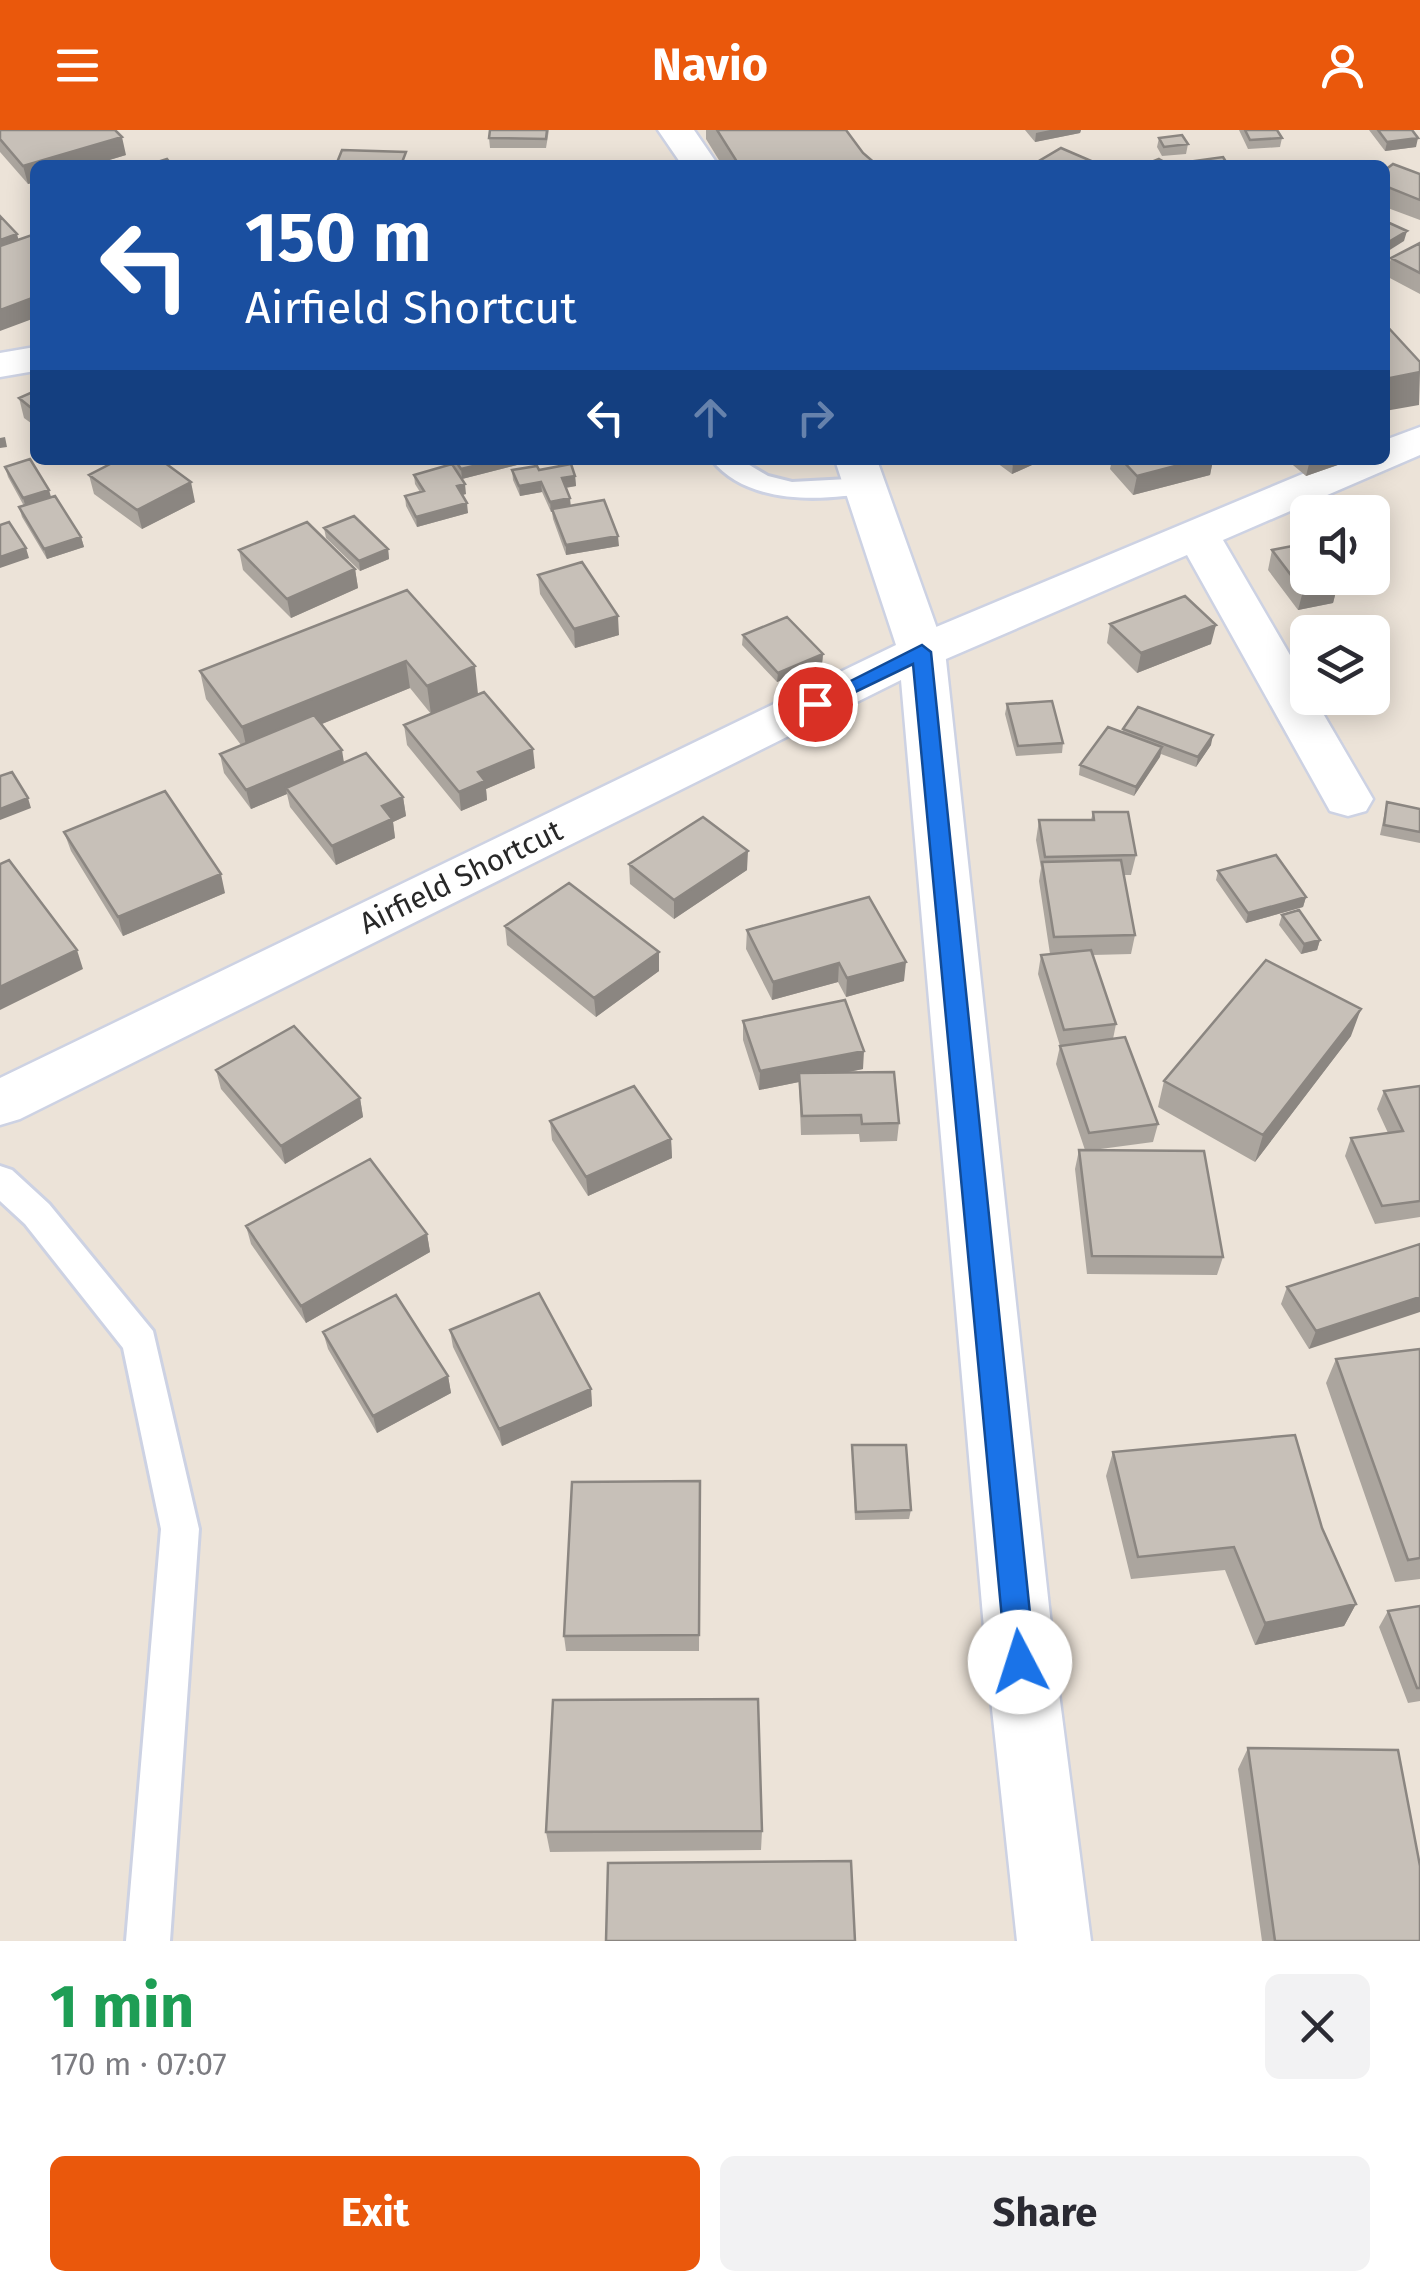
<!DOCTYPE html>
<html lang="en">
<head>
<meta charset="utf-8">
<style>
	:root { --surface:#fff; --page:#f2f2f3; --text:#2b2b33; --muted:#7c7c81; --accent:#ea580c }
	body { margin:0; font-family:"Fira Sans",sans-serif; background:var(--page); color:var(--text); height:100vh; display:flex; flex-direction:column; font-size:38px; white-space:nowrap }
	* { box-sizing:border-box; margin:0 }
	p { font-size:32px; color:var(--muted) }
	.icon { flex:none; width:55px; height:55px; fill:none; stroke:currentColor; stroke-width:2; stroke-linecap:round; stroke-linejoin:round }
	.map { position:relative; height:1811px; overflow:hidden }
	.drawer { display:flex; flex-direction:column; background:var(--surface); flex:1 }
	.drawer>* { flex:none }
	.banner { position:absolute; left:30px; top:30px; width:1360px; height:305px; border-radius:15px; box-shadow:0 5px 25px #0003; background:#1a4fa0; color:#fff; overflow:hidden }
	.controls { position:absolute; left:1290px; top:365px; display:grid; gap:20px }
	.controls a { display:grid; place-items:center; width:100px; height:100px; border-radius:15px; background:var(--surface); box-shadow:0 5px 25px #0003; font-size:50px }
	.pin { position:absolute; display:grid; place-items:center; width:85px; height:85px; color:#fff; margin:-42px; border:5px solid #fff; border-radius:50%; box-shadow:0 2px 10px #0007 }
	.me { position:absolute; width:110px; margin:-55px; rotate:355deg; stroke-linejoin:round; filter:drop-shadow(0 0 8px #0008) }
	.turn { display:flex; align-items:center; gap:35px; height:210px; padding:0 50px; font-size:45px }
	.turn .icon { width:130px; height:130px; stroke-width:2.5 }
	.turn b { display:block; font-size:70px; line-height:85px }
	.lanes { display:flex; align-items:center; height:95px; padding:0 50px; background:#0003; justify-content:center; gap:50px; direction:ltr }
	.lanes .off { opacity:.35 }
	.round { display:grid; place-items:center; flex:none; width:105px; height:105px; border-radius:15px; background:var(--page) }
	.headline { display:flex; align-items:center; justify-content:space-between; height:170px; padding:0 50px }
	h1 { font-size:60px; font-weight:700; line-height:75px; color:#1e9e55 }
	.action { display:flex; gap:20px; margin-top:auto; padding:20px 50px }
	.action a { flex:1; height:115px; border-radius:15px; background:var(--accent); color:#fff; font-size:40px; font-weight:700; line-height:115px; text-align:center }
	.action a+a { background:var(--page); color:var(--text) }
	header { display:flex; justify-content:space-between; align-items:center; height:130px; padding:0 50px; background:var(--accent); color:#fff; font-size:45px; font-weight:700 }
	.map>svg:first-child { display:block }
</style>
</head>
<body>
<header><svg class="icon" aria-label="menu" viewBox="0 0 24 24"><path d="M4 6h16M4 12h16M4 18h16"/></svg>Navio<svg class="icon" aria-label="person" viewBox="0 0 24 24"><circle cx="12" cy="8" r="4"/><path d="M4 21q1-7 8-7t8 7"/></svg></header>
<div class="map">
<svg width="1420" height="1811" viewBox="0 0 1420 1811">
	<rect width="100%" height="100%" fill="#ece3d8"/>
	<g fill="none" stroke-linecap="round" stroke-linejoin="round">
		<defs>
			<path id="service" d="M712,330H741L768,346L792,352L867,348L880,356C871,366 857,365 844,366C800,371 742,368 712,330Z
				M0,1036L12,1040L49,1074L153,1201L199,1399L170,1811H126L161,1399L123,1218L25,1094L0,1071Z"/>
			<path id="minor" d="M35,217V241L0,247V223Z
				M1420,297V325L1223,410L1308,556V568H1314L1373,669L1366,681L1348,686L1330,681L1187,425L939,532L922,536L905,532L899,521L905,510L1336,330H1385V310Z"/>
			<path id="tertiary" d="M658,0H694L718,35H682Z
				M835,330H877L945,521L1055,1532L1091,1811H1017L987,1532L901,550L20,989L0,995V948L896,515Z"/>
		</defs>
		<use href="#service" stroke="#cdd2e3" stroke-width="6"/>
		<use href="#minor" stroke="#cdd2e3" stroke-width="5"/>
		<use href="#tertiary" stroke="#cdd2e3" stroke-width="5"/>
		<use href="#service" fill="#fff" fill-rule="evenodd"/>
		<use href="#minor" fill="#fff" fill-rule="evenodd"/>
		<use href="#tertiary" fill="#fff" fill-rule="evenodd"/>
	</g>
	<path fill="#aba59e" d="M0,0L126,25L28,54L0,22Z
		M549,0L546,18H490L489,8Z
		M706,0H846L863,23L877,35H722L706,9Z
		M1025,0H1081L1080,3L1035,12Z
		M1239,0H1277L1282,8L1280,17L1248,19Z
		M1369,0H1412L1416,17L1385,21Z
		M1159,8L1188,14L1186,24L1162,26L1157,17Z
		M1385,40L1420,44V90L1385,77Z
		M1420,113V164L1386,146L1391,128Z
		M35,261V296L24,288L19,268Z
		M99,330H161L195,372L142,399L94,364L89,345L107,336Z
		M451,330H521V334L462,349Z
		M993,330H1043L1012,344Z
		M1112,330H1213L1210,345L1133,365L1110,339Z
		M1287,330H1352L1306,346Z
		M5,337L51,367L81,407L84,417L47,429L22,387L19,377L24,376L8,347Z
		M512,340H539L575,346L576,356L566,358L570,368V376L619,416L566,425L553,389L552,382H551L542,362L520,366L513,350Z
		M414,345L466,364L462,365L468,383L417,397L406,376L405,366L420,362L415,354Z
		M324,398L388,419L389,429L360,441L326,408Z
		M239,420L355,439L358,458L291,488L243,440Z
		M1272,420L1356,449L1338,453L1333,473L1298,480L1268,440Z
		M538,445L619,505L575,518L540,464Z
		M407,460L478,564L431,584L410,558L322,594L344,632L403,667L406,686L393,692L395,708L336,735L290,677L287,664L251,679L224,643L220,624L241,615L206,569L200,541Z
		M1110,494L1211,514L1137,543L1107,513Z
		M743,505L823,524L822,534L777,552L742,515Z
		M1007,574L1063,613L1062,623L1016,626L1005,584Z
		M404,595L535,638L486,659L487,670L461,681L407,615Z
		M1123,599L1211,615L1196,637L1161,624L1134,666L1079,645L1080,635L1122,603Z
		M1387,672L1420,679V713L1380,705Z
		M1093,682L1136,725L1131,745H1123L1135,805L1131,824L1093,825L1116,894L1113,909L1158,994L1153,1012L1093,1020L1223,1127L1217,1145L1087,1144L1075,1039L1079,1020H1085L1056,934L1060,916L1038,844L1041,825L1050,824L1039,751L1041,738L1036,710L1039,690H1091Z
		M64,702L225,763L123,806L71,721Z
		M629,734L747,740L674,789L630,754Z
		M1218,741L1306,767L1303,777L1246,793L1216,750Z
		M1282,785L1320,810L1317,820L1301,824L1279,795Z
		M505,796L659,841L596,887L507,815Z
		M747,800L904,851L846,867L838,852L772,870L746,819Z
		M743,891L863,939L847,942L899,993L897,1011L860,1012L859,1004L801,1005L799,952L759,960L743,910Z
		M1351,906L1255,1032L1158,977L1164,951Z
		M216,940L360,968L363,987L285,1034L221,959Z
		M1420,956V1087L1375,1094L1345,1026L1351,1008L1388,1003L1377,979L1384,961Z
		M550,991L671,1009L672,1028L588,1066L552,1010Z
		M246,1096L427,1104L430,1122L306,1193L251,1114Z
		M1420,1114L1309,1219L1281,1174L1287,1157Z
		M450,1200L591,1259L592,1276L502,1316L453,1217Z
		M323,1202L448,1246L451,1263L377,1303L328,1219Z
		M1420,1219V1449L1395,1452L1326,1253L1336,1229Z
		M852,1315L911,1380L909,1389L855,1390Z
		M1113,1322L1322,1398L1356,1474L1344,1496L1255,1515L1225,1440L1131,1449L1106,1346Z
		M700,1351L699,1521H566L564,1506Z
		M1420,1476V1571L1408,1573L1379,1497L1388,1481Z
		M1248,1618L1420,1811H1262L1238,1639Z
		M762,1701L761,1720L550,1722L546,1702Z"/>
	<path fill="#8b8681" d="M1050,0H1081L1080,3L1035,12L1036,3Z
		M122,7L126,25L93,35H35V52L28,54L23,36Z
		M1418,8L1416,17L1385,21L1387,12Z
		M1407,101L1404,111L1385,123V114Z
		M17,104L22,123L0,130V110Z
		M35,167V188L0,201V180Z
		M1420,242L1419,275L1385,281V249Z
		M5,307L7,317L0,318V308Z
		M498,330H521V334L462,349L461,339Z
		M1023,330H1043L1012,344L1013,334Z
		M1198,330H1213L1210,345L1133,365L1137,346Z
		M1310,330H1352L1306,346Z
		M575,346L576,356L563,358L562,348Z
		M191,352L195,372L142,399L137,380Z
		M541,352L542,362L520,366L519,356Z
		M465,354L466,364L458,366L457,356Z
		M49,360L52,370L26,378L23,368Z
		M570,368L571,378L551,382L550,372Z
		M467,373L468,383L417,397L416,387Z
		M618,406L619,416L566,425V415Z
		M81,407L84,417L47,429L44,419Z
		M26,418L29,428L0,438V427Z
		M388,419L389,429L360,441L359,431Z
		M355,439L358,458L291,488L287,469Z
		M1323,448H1357L1356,449L1321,457Z
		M1338,454L1333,473L1298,480L1303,461Z
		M618,486L619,505L575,518L574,499Z
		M1216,495L1211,514L1137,543L1141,523Z
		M823,524L822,534L777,552L778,543Z
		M406,531L410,558L248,624L242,597Z
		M475,536L478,564L431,584L427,556Z
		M1213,605L1211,615L1196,637L1198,627Z
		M1162,617L1160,627L1134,666L1136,657Z
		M533,619L535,638L486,659L487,670L461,681L459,662L478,642Z
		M342,620L345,639L286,658L287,664L251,679L246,660Z
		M403,667L406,686L393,692L395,708L336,735L332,716L382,676Z
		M28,668L31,678L0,690V679Z
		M748,721L747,740L674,789V770Z
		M221,744L225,763L123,806L118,787Z
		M1306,767L1303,777L1246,793L1248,783Z
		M1320,810L1317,820L1301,824L1304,814Z
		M77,820L83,839L0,880V857Z
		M659,822V841L596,887L594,868Z
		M906,832L904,851L846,867L847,848Z
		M839,833L838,852L772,870L773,852Z
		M1361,879L1351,906L1255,1032L1263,1005Z
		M864,921L863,939L800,952L799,943V952L759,960L760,941Z
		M360,968L363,987L285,1034L281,1016Z
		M671,1009L672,1028L588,1066L586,1047Z
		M427,1104L430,1122L306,1193L301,1176Z
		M1420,1167V1182L1309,1219L1316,1201Z
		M448,1246L451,1263L377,1303L373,1286Z
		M591,1259L592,1276L502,1316L499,1299Z
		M1356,1474L1344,1496L1255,1515L1265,1493Z"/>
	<path fill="#c7c0b8" stroke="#8b8681" stroke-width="2.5" d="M0,0H115L122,7L23,36L0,9Z
		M490,0H547L546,9L489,8Z
		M717,0H846L863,23L877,35H739Z
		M1245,0H1277L1282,8L1250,10Z
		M1378,0H1412L1418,8L1387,12Z
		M1182,5L1188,14L1164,17L1159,8Z
		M1061,18L1096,33L1093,35H1047L1039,31Z
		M342,20L406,22L401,35H336Z
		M1223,27L1228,35H1198L1195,31Z
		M167,29L172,35H148Z
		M1159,29L1170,35H1144Z
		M1393,34L1420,44V70L1385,56V40Z
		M0,86L17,104L0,110Z
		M1385,91L1407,101L1385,114Z
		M35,104V167L0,180V116Z
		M1420,113V143L1391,128Z
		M1385,194L1420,232V242L1385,249Z
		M35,261V281L19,268Z
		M30,329L49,360L23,368L5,337Z
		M118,330H161L191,352L137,380L89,345Z
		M455,330H498L461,339Z
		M1008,330H1023L1013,334Z
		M1122,330H1198L1137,346Z
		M452,334L465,354L457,356L467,373L416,387L405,366L424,361L414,345Z
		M571,334L575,346L562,348L570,368L550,372L541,352L519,356L512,340L537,336L539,340Z
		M55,366L81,407L44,419L19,377Z
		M604,370L618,406L566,415L552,379Z
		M354,386L388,419L359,431L324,398Z
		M9,392L26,418L0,427V395Z
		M307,392L355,439L287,469L239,420Z
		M1308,413V448H1333L1338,454L1303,461L1272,420Z
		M582,432L618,486L574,499L538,445Z
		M407,460L475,536L427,556L406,531L242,597L200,541Z
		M1185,466L1216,495L1141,523L1110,494Z
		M787,487L823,524L778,543L743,505Z
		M484,562L533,619L478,642L485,651L459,662L404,595Z
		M1052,571L1063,613L1018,616L1007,574Z
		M1138,577L1213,605L1198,627L1123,599Z
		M314,585L342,620L246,660L220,624Z
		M1108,597L1162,617L1136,657L1080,635Z
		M366,623L403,667L382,676L392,689L332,716L286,658Z
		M12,642L28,668L0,679V646Z
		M165,661L221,744L118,787L64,702Z
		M1387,672L1420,679V702L1384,695Z
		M1093,682H1128L1136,725L1045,727L1039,690H1094Z
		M703,687L748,721L674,770L629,734Z
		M1276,725L1306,767L1248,783L1218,741Z
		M9,730L77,820L0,857V734Z
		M1121,730L1135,805L1054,807L1042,732Z
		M569,753L659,822L594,868L505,796Z
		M869,767L906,832L847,848L839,833L773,852L747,800Z
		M1299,780L1320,810L1304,814L1282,785Z
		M1091,820L1116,894L1064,900L1041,825Z
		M1266,830L1361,879L1263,1005L1164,951Z
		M845,870L864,921L760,941L743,891Z
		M294,896L360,968L281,1016L216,940Z
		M1125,907L1158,994L1089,1003L1060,916Z
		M894,942L899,993L862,994L861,985L802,986L799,943Z
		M634,956L671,1009L586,1047L550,991Z
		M1420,956V1071L1382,1076L1351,1008L1403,1001L1384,961Z
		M1079,1020L1204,1021L1223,1127L1092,1126Z
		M370,1029L427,1104L301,1176L246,1096Z
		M1420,1114V1167L1316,1201L1287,1157Z
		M539,1163L591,1259L499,1299L450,1200Z
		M396,1165L448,1246L373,1286L323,1202Z
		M1420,1219V1428L1408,1430L1336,1229Z
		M1295,1305L1322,1398L1356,1474L1265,1493L1234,1417L1138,1427L1113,1322Z
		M852,1315H906L911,1380L856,1382Z
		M700,1351L699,1505L564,1506L572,1352Z
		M1420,1476V1558H1417L1388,1481Z
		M758,1569L762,1701L546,1702L553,1570Z
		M1248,1618L1398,1620L1420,1736V1811H1275Z
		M851,1731L855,1811H606L608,1733Z"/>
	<path fill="#1a73e8" stroke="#114b97" stroke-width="2.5" d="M922,515L931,522L1035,1532L1030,1541L1020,1545L1011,1541L1006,1532L913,534L822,578L815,580L805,574Z"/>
	<g text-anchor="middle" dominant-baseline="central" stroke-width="8" stroke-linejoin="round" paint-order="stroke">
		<g font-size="30" fill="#282828" stroke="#fff">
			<text transform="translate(461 747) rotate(-26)">Airfield Shortcut</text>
		</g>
	</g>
</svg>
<div class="controls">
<a><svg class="icon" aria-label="sound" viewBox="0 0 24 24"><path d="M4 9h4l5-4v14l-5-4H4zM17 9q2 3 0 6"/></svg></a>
<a><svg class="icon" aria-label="layers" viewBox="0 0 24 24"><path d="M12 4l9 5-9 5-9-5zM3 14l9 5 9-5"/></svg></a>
</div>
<div class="pin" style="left:815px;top:574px;background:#d93025"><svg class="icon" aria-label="arrive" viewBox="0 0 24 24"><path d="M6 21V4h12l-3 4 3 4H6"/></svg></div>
<svg class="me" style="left:1020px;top:1532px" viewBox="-20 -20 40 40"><circle r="19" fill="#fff"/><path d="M0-13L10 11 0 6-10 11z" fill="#1a73e8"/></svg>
<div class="banner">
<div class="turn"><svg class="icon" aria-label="left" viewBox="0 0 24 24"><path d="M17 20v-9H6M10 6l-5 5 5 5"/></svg><div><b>150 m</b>Airfield Shortcut</div></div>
<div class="lanes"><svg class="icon" aria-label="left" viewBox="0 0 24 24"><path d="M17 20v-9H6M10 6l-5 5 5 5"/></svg><svg class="icon off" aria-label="ahead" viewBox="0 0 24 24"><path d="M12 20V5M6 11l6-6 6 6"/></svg><svg class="icon off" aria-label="right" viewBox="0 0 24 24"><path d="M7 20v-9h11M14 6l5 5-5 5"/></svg></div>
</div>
</div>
<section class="drawer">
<div class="headline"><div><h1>1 min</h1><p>170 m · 07:07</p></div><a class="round"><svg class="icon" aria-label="close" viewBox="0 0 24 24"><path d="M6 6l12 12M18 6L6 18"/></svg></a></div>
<div class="action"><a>Exit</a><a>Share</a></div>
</section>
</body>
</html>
